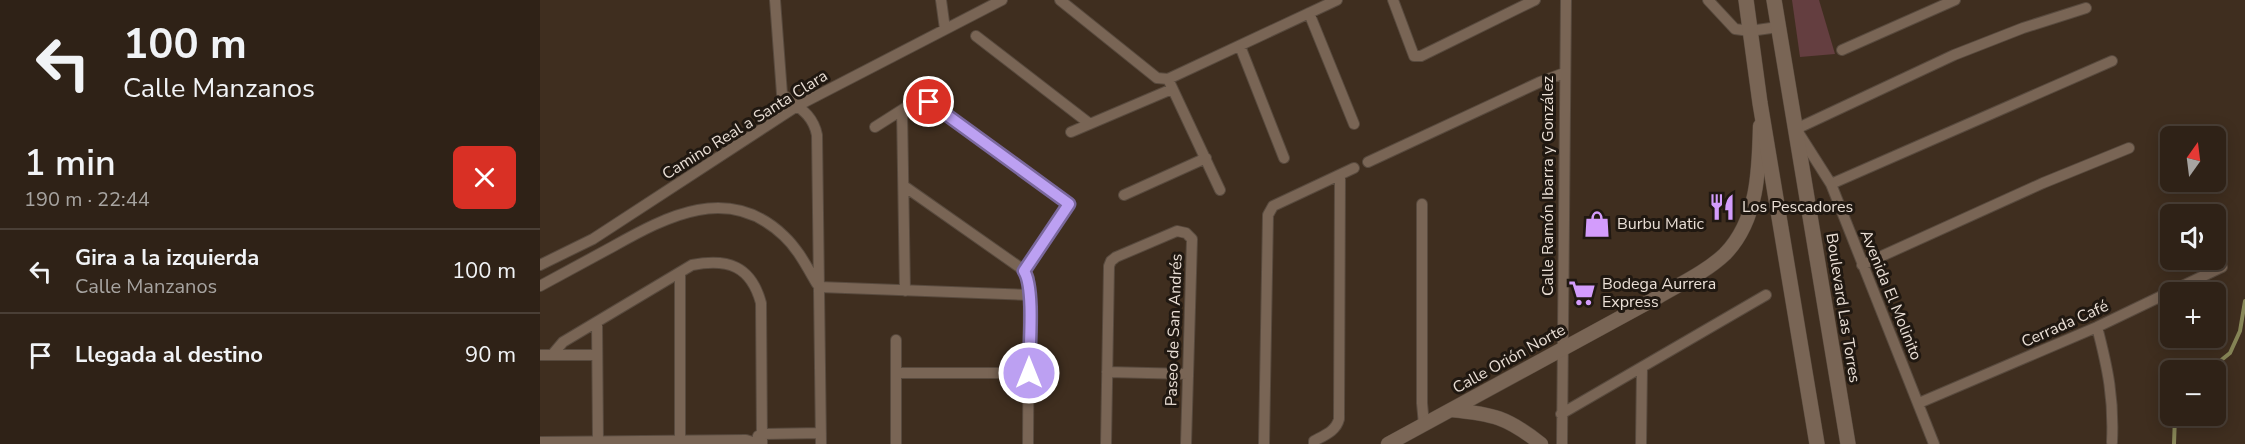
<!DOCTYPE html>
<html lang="es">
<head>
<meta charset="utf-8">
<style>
	:root { --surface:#2f2217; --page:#372a20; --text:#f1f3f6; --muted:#a7a4a1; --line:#4a3f36 }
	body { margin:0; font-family:"Nunito Sans",sans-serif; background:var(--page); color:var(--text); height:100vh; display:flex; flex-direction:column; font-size:22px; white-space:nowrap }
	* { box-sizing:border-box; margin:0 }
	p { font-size:20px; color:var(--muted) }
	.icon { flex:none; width:33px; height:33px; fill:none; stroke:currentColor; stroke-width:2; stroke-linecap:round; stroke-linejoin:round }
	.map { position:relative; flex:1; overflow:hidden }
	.panel { display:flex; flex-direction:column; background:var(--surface); width:540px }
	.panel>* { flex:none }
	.guide { background:#2f2217; color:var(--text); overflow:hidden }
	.needle { width:39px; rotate:14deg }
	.buttons { position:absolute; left:1620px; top:126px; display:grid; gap:12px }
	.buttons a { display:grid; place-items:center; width:66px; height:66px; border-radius:9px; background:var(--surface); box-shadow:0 3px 15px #0003,0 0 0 2px var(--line); font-size:30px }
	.pin { position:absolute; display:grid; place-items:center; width:51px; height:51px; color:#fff; margin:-26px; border:3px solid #fff; border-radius:50%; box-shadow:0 2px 6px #0007 }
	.me { position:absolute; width:66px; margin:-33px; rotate:0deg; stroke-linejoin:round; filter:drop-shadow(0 0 4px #0008) }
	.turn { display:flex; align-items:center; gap:21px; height:126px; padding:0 24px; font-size:27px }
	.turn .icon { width:78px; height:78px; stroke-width:2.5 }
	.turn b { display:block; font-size:42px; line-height:51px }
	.round { display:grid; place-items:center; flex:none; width:63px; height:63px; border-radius:9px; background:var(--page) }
	.headline { display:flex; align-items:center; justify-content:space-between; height:102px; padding:0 24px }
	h1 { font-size:36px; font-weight:600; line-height:45px }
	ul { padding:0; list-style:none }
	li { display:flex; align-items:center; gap:18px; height:84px; padding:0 24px; border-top:2px solid var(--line) }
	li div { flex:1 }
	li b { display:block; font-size:22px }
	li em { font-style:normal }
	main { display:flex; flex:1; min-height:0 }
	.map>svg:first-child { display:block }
</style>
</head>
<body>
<main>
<section class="panel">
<div class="guide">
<div class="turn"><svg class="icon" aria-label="left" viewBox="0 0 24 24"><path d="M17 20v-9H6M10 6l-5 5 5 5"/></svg><div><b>100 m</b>Calle Manzanos</div></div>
</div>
<div class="headline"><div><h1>1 min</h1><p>190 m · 22:44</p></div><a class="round" style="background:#d93025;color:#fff"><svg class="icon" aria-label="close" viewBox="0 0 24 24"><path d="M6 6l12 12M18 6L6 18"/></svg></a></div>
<ul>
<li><svg class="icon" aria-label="left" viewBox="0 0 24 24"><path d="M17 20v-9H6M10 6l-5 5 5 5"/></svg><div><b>Gira a la izquierda</b><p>Calle Manzanos</p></div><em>100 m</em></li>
<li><svg class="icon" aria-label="arrive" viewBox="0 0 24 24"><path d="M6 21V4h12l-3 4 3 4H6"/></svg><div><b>Llegada al destino</b></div><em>90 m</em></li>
</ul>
</section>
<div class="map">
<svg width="1705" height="444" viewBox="0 0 1705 444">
	<rect width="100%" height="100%" fill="#3f2e1f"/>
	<path fill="#643e40" d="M1252,0H1279L1295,54L1260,57Z"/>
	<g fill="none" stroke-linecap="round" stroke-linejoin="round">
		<path stroke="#878657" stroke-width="4" d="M1669,370L1690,353L1700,331L1705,301
			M1634,444L1635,416"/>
		<defs>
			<path id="minor" d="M235,0L242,94C258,107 273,114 277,135L281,444
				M401,0L405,29
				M520,0L617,78L628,79L797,0
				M853,0L874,56H881L995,0
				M1168,0L1195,29L1210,31L1238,27
				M769,13L814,124
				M436,36L550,124
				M700,46L744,158
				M1302,50L1415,0
				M628,79L680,190
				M362,110L365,291
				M335,127L379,99H384L529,204L485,271
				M531,132L632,89
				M828,162L1000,82L1024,73
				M1291,184L1572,61
				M364,186L485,271L489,278L488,444
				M584,195L666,158
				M882,204V403L884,425
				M0,265L53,239L257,106L462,0
				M1322,265L1503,183L1589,148
				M140,273V441
				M0,286C24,273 48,260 72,247C127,216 189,183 244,236C258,249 267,267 277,284
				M279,287L489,295
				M57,322L58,442
				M1557,327C1568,369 1574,399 1572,442
				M356,340V444
				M0,355H57
				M12,355L23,342L152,265C188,258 211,266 221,303L222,444
				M567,372L648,374
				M356,373H489
				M1379,403L1557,327L1682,267
				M1021,414L1226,295
				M218,436L223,434L281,433
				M0,442L206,440L219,444
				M566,444L569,266L571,261L576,257L637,231L646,233L652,239L646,444
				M724,444L728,215L733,206L814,168
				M774,444V441C785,435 796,431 799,419L800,175
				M1022,444L1026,0
				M1101,444L1102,367
				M1394,444L1291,184L1256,129L1414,55L1483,28L1546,8"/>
			<path id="tertiary" d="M911,410C953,414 967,417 1001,444
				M848,444L1118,297C1140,284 1166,272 1185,254C1218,220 1219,170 1220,126"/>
			<path id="secondary" d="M1206,0L1220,103L1277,444
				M1234,0L1308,444"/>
		</defs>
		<use href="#minor" stroke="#584a3e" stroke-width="12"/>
		<use href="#tertiary" stroke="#584a3e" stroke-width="15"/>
		<use href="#secondary" stroke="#584a3e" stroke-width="16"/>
		<use href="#minor" stroke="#796555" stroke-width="10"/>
		<use href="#tertiary" stroke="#796555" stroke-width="14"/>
		<use href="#secondary" stroke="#796555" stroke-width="15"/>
	</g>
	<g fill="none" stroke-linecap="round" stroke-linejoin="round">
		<defs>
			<path id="route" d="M389,102L529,204L484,271C495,288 489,350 489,373"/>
		</defs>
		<use href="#route" stroke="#7a689d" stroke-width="15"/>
		<use href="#route" stroke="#bca0f2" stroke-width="10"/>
	</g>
	<defs>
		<symbol id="restaurant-bare" viewBox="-9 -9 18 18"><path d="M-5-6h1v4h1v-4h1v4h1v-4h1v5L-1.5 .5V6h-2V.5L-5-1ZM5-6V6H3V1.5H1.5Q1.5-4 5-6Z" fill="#d39cfc" stroke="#201811" stroke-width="2.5" paint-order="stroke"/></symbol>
		<symbol id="shop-bare" viewBox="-9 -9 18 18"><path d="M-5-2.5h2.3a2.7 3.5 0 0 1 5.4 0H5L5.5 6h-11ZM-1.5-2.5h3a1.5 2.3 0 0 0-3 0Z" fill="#d39cfc" stroke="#201811" stroke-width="2.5" paint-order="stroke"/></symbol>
		<symbol id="supermarket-bare" viewBox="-9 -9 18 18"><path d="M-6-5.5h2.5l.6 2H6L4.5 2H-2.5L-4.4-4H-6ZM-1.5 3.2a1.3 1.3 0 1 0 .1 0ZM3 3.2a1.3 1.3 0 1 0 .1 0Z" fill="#d39cfc" stroke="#201811" stroke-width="2.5" paint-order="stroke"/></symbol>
	</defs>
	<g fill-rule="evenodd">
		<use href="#restaurant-bare" x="1163" y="188" width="38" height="38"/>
		<use href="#shop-bare" x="1038" y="205" width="38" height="38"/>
		<use href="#supermarket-bare" x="1023" y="274" width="38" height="38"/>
	</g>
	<g text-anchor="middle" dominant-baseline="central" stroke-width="6" stroke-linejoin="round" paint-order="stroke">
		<g font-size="16" fill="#eadfd6" stroke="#201811">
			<text transform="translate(205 125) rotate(-32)">Camino Real a Santa Clara</text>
			<text transform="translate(1008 186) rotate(-90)">Calle Ramón Ibarra y González</text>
			<text transform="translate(1351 295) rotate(68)">Avenida El Molinito</text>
			<text transform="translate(1303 308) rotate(81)">Boulevard Las Torres</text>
			<text transform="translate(1525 324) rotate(-24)">Cerrada Café</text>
			<text transform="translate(634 330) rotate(-88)">Paseo de San Andrés</text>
			<text transform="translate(969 359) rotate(-29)">Calle Orión Norte</text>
		</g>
		<g font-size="16" fill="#eadfd6" stroke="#201811" text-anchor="start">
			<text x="1202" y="207">Los Pescadores</text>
			<text x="1077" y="224">Burbu Matic</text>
			<text x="1062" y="284">Bodega Aurrera<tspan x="1062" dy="18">Express</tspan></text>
		</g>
	</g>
</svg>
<div class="buttons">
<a><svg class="needle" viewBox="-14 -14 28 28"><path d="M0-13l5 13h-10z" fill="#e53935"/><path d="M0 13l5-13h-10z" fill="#a7a4a1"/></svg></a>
<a><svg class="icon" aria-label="sound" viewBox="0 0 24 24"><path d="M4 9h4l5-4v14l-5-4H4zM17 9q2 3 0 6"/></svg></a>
<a>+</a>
<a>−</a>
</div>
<div class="pin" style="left:389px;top:102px;background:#d93025"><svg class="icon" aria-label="arrive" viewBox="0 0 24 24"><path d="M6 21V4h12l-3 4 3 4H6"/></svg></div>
<svg class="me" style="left:489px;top:373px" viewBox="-20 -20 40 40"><circle r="17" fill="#bca0f2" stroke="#fff" stroke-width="3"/><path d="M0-11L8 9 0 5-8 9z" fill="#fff"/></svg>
</div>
</main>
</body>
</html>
